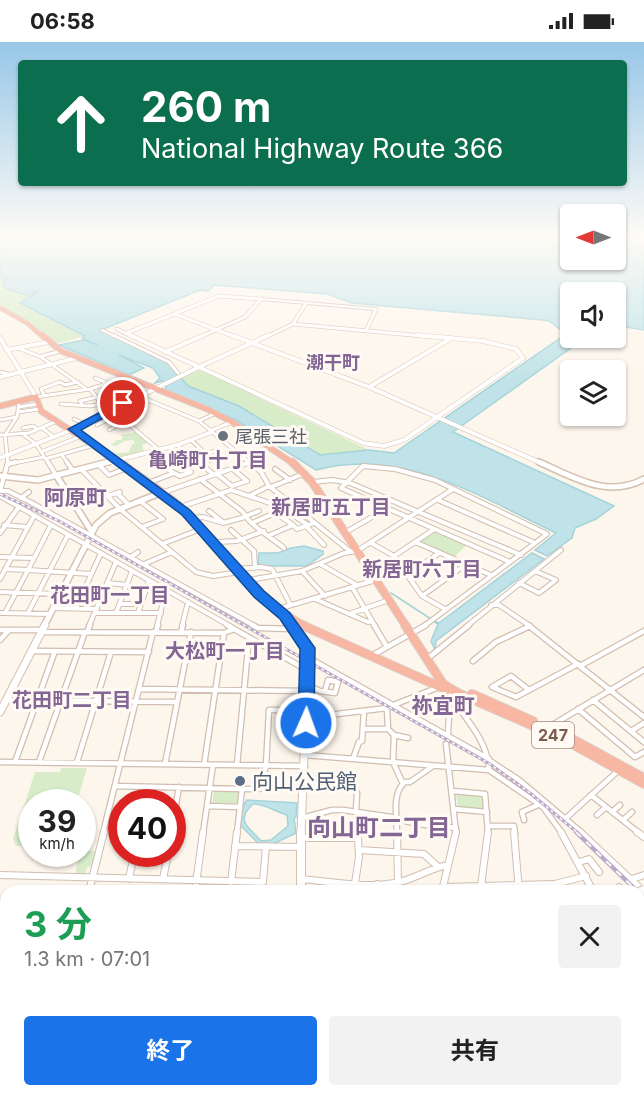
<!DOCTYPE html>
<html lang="ja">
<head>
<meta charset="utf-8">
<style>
	:root { --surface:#fff; --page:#f2f2f2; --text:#222; --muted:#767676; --accent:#1a73e8 }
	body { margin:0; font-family:Inter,"Noto Sans JP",sans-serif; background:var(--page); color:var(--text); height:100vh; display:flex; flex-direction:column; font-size:22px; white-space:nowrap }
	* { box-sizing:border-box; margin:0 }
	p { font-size:20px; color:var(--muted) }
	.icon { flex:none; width:33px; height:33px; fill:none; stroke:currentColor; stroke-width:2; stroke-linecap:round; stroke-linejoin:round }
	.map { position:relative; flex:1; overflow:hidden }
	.sheet { position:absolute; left:0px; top:843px; width:645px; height:212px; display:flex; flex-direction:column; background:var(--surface); border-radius:18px 18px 0 0; box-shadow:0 2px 4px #0004 }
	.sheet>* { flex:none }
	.banner { position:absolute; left:18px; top:18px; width:609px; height:126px; border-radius:6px; box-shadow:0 2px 4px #0004; background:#0b6e4f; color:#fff; overflow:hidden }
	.needle { width:39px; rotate:270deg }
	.controls { position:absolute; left:560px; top:162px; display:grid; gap:12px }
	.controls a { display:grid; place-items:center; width:66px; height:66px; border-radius:6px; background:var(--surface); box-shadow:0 2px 4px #0004; font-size:30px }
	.speed { position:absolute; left:18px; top:747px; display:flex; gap:12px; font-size:30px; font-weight:700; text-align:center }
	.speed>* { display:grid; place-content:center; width:78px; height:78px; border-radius:50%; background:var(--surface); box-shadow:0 2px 4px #0004; line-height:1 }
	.speed small { font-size:15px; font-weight:400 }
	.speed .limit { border:9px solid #d22; background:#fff; color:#111 }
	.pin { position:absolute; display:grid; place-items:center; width:51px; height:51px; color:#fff; margin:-26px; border:3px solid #fff; border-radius:50%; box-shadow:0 2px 6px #0007 }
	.me { position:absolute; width:66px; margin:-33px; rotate:2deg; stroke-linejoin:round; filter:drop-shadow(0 0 4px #0008) }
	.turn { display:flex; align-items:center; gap:21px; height:126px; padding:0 24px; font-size:27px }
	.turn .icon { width:78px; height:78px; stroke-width:2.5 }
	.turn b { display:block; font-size:42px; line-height:51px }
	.round { display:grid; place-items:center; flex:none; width:63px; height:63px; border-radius:6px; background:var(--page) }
	.head { display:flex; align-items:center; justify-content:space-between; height:102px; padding:0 24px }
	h1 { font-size:36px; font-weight:700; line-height:45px; color:#1e9e55 }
	.cta { display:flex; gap:12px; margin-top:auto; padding:12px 24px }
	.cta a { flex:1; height:69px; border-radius:6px; background:var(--accent); color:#fff; font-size:24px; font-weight:700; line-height:69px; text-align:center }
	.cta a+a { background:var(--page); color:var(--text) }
	.status { display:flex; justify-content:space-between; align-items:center; height:42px; padding:0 30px; background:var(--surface); direction:ltr }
	.status svg { height:16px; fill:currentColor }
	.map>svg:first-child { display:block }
</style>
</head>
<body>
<div class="status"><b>06:58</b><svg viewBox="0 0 49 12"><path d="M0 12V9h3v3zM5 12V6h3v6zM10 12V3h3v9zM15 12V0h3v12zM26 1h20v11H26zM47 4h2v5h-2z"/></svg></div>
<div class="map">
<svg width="644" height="1054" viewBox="0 0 644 1054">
	<rect width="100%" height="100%" fill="#fdf6ec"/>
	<path fill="#d8ecc9" d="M0,236H8L4,243L12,249L33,253L20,261L86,294L55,302L32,282L0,264Z
		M197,328L202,329L369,408L320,413L239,364L188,344L181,336Z
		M136,390L149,400L142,403L144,410L118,417L111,412L129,410L132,402H135L133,398L124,399L116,404L111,403L117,398H121L123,394L120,393Z
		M435,490L467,503L454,515L418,500Z
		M61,726H87L77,760H32L31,804H16L13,797L35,730H60Z
		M214,748H238L239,761L212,762Z
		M456,752L481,753L484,767L458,766Z
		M83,808L95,809L93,825H87L85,833H75L79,812H82Z
		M0,937H6V1021L3,1032L0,1035Z"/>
	<path fill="#bfe3e8" stroke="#a5d3da" stroke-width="1.5" fill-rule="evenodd" d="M0,194L551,197L552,200H546L547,202H566L556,197H570V218H615V198H625L629,202H644V288L615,283V250H570V296H585L453,390L614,464L596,477L575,486L572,496L547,514L535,508L556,491C480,455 402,404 316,428L236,378L166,348V344L162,339L155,341L160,336L153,326L119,313L144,326L129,333L59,303L84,298L98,303L82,296L85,294L20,261L39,249L26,253L5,246L3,240L7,237L0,236ZM214,243L327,252L352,261L543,278L549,279L566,292L394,411L369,408L320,413L239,364L188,344L169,321L101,288L200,248L208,249Z
		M304,504L323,509V512L307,524H261L258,521L259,511H278L291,506Z
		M532,511L544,517L436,599L435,608L431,599L438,582L433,579L439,581Z
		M247,758L297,761L296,775L294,776L296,791L273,802H259L240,783L242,765ZM253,762C263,761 276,770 287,773L288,784L271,798L261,799C250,786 234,779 253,762Z"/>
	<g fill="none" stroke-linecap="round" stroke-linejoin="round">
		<path stroke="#a5d3da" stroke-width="1.5" d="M391,551L431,577"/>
		<path stroke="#a5d3da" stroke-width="2" d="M279,1051H289
			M304,1052L330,1054"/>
		<path stroke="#bfe3e8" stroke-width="10" d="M0,925L6,926
			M636,1048L643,1054"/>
		<defs>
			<path id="street-far4" d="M261,257L376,267
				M102,288L116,295"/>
			<path id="street-far3" d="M113,293L169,320L178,331
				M18,306L41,315L85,346
				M42,314L61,309
				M0,330L8,332
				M95,336L199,379L251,422
				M90,347L106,367L122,373L115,377L131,384L158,407
				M44,353L41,347L60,340L65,343L78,340
				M36,355L90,347L126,336
				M101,361L125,350
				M61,362L90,364L102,362
				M82,362L80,359L98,355
				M19,365L38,362
				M19,370L39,367
				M74,377L84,382
				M0,378L17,375
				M199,379L214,372
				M97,383L147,358
				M23,386L33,384L37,387
				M42,386L54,395
				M109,388L123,380
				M212,388L232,380
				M0,393L29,391L57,379
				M24,393L36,402L49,422
				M191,398L206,412
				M177,403L200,422
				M215,409L222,415L210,419L202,413Z
				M41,410L79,395
				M62,413L68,422
				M194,416L202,413
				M45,417L94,403
				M8,422L5,393L17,375L19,361
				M9,422L44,415
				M158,422L155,420L170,414L177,422
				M245,422L248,421"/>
			<path id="street-far2" d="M48,420L56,433
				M67,420L73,429
				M156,420L174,431
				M199,420L213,432
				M249,420L261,430L269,444L351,510
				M8,422L16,420
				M99,423L109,433L127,426
				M363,424L395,427L435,438L547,492L510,520L341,446Z
				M81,427L121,468L196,530L213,534L239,530
				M275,427L290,438
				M174,431L180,434L191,430L175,420
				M217,432L232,444L247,439L233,427
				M200,437L243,470C249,483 272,496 284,506
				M313,440L332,438L350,441L521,513
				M148,441L174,431
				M271,445L303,432
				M0,449L8,420
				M1,449H8L32,461L255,584
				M164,450L248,421
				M117,451L129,463
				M251,453L269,444
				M0,454L230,584
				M107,454L120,450
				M21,456L29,450
				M438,458L535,501
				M140,459L163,477L142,485
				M275,461L308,483
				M180,465L231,448L270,461L284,456
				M209,469L223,480
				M276,471L293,483
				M246,474L259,469
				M192,476L203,475L223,481L245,475
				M252,481L284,467
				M314,481L306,484L324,503
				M4,483L27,485
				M51,483L28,528L91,532
				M231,488L254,509L255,525
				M346,490L386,467
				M0,491L18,466
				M270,493L293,483L297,487L306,484
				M216,500L237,499L264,489
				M415,500L491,533
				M371,501L394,514L422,554L445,567
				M162,502L201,487
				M394,514L433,488
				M0,515L33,516
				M131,515L138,510
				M144,522L172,510
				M320,522L357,543
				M238,527L261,525L272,527L290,562
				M302,529L325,554
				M407,533L439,511
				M0,537L34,474
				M249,538L302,529L344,511L357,509L453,447
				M108,541L127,543
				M519,541L539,551L556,538L535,529
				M352,545L375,584
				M0,550L60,552
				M422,554L465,523
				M315,557L368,580L372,579
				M120,562H141
				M491,563H499L530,584
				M53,566L97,567
				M76,566L101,511
				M278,567L376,538
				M0,571H5L28,528L5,527
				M6,571L50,572
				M28,571L68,493
				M95,571H161
				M116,571L132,529
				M138,571L149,538
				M349,572L389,558
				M89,584L116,520
				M157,584L166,548
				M182,584L188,560
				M424,584L510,520
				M467,584L561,508"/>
			<path id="street-far1" d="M227,583L307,628
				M252,583L258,586L293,587
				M374,583L387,605
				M528,583L644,675
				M0,588H41
				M42,590L224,591L234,587
				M87,590L90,583
				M156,590L158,583
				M181,590L183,583
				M0,598L9,588
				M33,609L149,610
				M373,613L426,583
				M309,616L489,717
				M427,617L469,583
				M473,619L496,600L530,584
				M580,624L644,589
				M307,643L320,649L335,651L338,640L328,638L325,649
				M140,647L307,649
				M446,648C462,673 488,697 489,728
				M529,648L511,634L492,645L516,655L578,622
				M7,658L177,660
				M593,658L644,700
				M396,662L439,645
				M578,667L635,715L644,710
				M306,681L337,672L387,666L388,687L394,693L408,696
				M363,687H388
				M544,688L644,628
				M631,689L644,681
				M448,692L449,673L456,663
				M394,693L393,720L403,742C392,753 397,777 397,791
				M446,702L456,791
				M305,713L489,728L543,765L562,791
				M353,717L359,700L362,699L364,669
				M490,719L519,738L582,791
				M0,720L305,724
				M15,720L55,609
				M39,720L85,590
				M77,720L111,610
				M165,722L191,590
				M204,723L224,591
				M237,723L249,596
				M403,740H410L433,724
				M116,744L242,747
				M453,749L485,752L488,791
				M591,753L639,791
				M145,760L148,745
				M208,764L240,765L237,791
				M240,765L242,747H259L266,724L269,668H306
				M454,767L487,770
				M356,769L357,751
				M612,770L620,763
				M597,773L606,765
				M302,776L332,768H343L391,775L417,782L456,786
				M566,776L619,728
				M524,778L522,770L540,762
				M623,778L632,770
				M489,784H514L515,791
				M172,785L179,745
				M103,791L153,590
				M203,791L213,723"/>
			<path id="street" d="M397,790L398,841
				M514,790L519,849
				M561,790L593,849
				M580,790L642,848
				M637,790L644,795
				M301,796H358L359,815L355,841
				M235,804L300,805
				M359,808L424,812L437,824
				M579,820L589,817L599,830
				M0,833L263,840L266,804
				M129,837L134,812
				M163,837L168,812
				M302,837C333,840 364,846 395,841C414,838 429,826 448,823
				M632,837L644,833
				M231,840L237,790
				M377,842V849
				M481,844L488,790
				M443,845L555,842L586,834
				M619,845L622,849
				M89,849L104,790
				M195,849L203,790
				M442,849L456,790
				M639,868L644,866
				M639,996L644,1014
				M46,1048L74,1054
				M110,1048V1054
				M341,1048V1054
				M405,1048L423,1054
				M587,1048V1054
				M206,1052L216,1054
				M3,1054L6,1042
				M130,1054L131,1048
				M166,1054L167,1048
				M461,1054L462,1048
				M504,1054L505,1048
				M545,1054L546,1048"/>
			<path id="secondary-far4" d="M175,272L235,295
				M293,282L306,261
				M117,287L133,295
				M366,289L376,267
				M127,291L219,254L261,257L245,275L200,295
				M266,295L293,282L433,295"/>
			<path id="secondary-far3" d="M130,293L199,325
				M231,293L369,345L543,422
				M0,296L36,355
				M6,308L49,300
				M165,310L204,293
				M199,325L363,401L384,404L404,398L523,316L516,307L483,299L417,293
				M199,325L269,293
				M0,335L77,316
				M369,345L450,297
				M0,416L74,387L199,325
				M102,422L177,403L212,390"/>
			<path id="secondary-far2" d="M539,420C573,435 608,457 644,437
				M56,433L92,490
				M0,434L38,438L108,420
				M285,574L292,584
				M44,584L96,483L110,471L160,451"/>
			<path id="secondary-far1" d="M291,583L308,610L301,791
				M0,670L45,583"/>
			<path id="secondary" d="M301,790V849
				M0,867H6
				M0,876H6
				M292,1048V1054
				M615,1048L620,1054"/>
			<path id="highway-far3" d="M0,266L27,281L43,295"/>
			<path id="highway-far2" d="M42,293L61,309L207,367L232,380L294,422
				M0,364L36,355L41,369L122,422"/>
			<path id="highway-far1" d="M120,420C142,437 167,452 186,470C227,509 254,558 305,584
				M292,420L312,440L406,584"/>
			<path id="highway" d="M302,583L447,648
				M405,583L443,642L458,651L563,697L644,742
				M472,652L533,679
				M565,693L644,736"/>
		</defs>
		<use href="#street-far4" stroke="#d1beb0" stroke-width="4"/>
		<use href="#street-far3" stroke="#d1beb0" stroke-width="4.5"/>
		<use href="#street-far2" stroke="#d1beb0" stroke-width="6"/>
		<use href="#street-far1" stroke="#d1beb0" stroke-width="7"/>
		<use href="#street" stroke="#d1beb0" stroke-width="8"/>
		<use href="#secondary-far4" stroke="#d6c0b0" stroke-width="4.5"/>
		<use href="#secondary-far3" stroke="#d6c0b0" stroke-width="5"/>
		<use href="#secondary-far2" stroke="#d6c0b0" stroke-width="8"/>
		<use href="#secondary-far1" stroke="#d6c0b0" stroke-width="9"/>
		<use href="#secondary" stroke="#d6c0b0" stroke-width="10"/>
		<use href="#highway-far3" stroke="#dad1cd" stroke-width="5"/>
		<use href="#highway-far2" stroke="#dad1cd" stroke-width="7"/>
		<use href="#highway-far1" stroke="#dad1cd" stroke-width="9"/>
		<use href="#highway" stroke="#dad1cd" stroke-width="10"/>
		<use href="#street-far4" stroke="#fff" stroke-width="2"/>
		<use href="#street-far3" stroke="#fff" stroke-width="3"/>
		<use href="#street-far2" stroke="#fff" stroke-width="4"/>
		<use href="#street-far1" stroke="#fff" stroke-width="4.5"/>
		<use href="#street" stroke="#fff" stroke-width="6"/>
		<use href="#secondary-far4" stroke="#fff" stroke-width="3"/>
		<use href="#secondary-far3" stroke="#fff" stroke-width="4"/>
		<use href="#secondary-far2" stroke="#fff" stroke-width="5"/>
		<use href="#secondary-far1" stroke="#fff" stroke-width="7"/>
		<use href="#secondary" stroke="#fff" stroke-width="8"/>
		<use href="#highway-far3" stroke="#f7b7a3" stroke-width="4"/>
		<use href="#highway-far2" stroke="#f7b7a3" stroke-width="5"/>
		<use href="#highway-far1" stroke="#f7b7a3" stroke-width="7"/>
		<use href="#highway" stroke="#f7b7a3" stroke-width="8"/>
		<defs>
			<path id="rail-far1" d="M0,452L59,479L490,722L530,751L578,791"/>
			<path id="rail" d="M576,790L637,849"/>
		</defs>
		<use href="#rail-far1" stroke="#b9a8c9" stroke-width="3"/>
		<use href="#rail" stroke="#b9a8c9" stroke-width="4.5"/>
		<use href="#rail-far1" stroke="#fffaf3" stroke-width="1.5" stroke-dasharray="3" stroke-linecap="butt"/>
		<use href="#rail" stroke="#fffaf3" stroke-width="2" stroke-dasharray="7" stroke-linecap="butt"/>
		<defs>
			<path id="secondary-bridge" d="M639,850L644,848
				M639,855L644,853"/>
		</defs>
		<use href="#secondary-bridge" stroke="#d6c0b0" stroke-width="10" stroke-linecap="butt"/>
		<use href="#secondary-bridge" stroke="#fff" stroke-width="8"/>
	</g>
	<linearGradient id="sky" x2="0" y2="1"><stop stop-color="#97c7e8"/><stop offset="0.57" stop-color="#fefbf6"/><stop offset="1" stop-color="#fefbf6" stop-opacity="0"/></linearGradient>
	<rect width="644" height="341" fill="url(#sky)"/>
	<path fill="#1a73e8" stroke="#114b97" stroke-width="1.5" d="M123,358L127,359V363L81,388L190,468L264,549L290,571L315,606L314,681L312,685L306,687L300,685L298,681L300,607L280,577L254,555L182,473L68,387Z"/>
	<circle fill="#6b7280" stroke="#fffaf3" stroke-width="2" cx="223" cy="394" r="6"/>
	<circle fill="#5c6f8a" stroke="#fffaf3" stroke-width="2" cx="240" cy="739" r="6"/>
	<g text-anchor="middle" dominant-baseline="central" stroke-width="6" stroke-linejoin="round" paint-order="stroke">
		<rect fill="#fffaf3" stroke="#a28b7f" stroke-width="1.5" x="532" y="680" width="42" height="26" rx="4.5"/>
		<g font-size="16" font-weight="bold" fill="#7a5c4d">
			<text x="553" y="693">247</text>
		</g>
		<g font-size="18" font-weight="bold" fill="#846695" stroke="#fffaf3">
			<text x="333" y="320">潮干町</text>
		</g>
		<g font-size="18" fill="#5b616d" stroke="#fffaf3" text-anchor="start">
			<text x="235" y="394">尾張三社</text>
		</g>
		<g font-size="20" font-weight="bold" fill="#846695" stroke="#fffaf3">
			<text x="208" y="418">亀崎町十丁目</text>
			<text x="331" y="465">新居町五丁目</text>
			<text x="422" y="527">新居町六丁目</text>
			<text x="110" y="553">花田町一丁目</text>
			<text x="225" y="609">大松町一丁目</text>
			<text x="72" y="658">花田町二丁目</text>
		</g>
		<g font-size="21" font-weight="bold" fill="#846695" stroke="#fffaf3">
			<text x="75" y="455">阿原町</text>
			<text x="443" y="663">祢宜町</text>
		</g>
		<g font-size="21" fill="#4e5e75" stroke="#fffaf3" text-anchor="start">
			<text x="252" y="739">向山公民館</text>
		</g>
		<g font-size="24" font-weight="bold" fill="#846695" stroke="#fffaf3">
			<text x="379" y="785">向山町二丁目</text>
		</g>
	</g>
</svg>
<div class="controls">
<a><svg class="needle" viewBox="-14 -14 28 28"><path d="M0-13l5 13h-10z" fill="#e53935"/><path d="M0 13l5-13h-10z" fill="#767676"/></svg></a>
<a><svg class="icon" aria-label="sound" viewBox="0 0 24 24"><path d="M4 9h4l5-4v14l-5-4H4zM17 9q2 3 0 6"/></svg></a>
<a><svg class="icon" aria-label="layers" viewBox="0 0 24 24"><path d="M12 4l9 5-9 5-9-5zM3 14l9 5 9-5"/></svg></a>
</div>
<div class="speed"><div>39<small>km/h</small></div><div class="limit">40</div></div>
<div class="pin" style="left:123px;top:361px;background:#d93025"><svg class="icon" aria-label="arrive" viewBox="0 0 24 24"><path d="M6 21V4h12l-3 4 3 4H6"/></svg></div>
<svg class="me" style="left:306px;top:681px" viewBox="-20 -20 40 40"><circle r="17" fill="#1a73e8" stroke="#fff" stroke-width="3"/><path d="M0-11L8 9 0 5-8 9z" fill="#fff"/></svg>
<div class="banner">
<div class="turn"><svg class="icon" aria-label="ahead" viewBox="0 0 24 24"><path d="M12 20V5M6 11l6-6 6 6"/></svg><div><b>260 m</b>National Highway Route 366</div></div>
</div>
<section class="sheet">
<div class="head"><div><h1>3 分</h1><p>1.3 km · 07:01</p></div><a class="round"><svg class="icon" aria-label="close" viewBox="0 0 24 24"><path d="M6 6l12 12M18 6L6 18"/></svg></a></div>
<div class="cta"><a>終了</a><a>共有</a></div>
</section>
</div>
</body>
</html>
